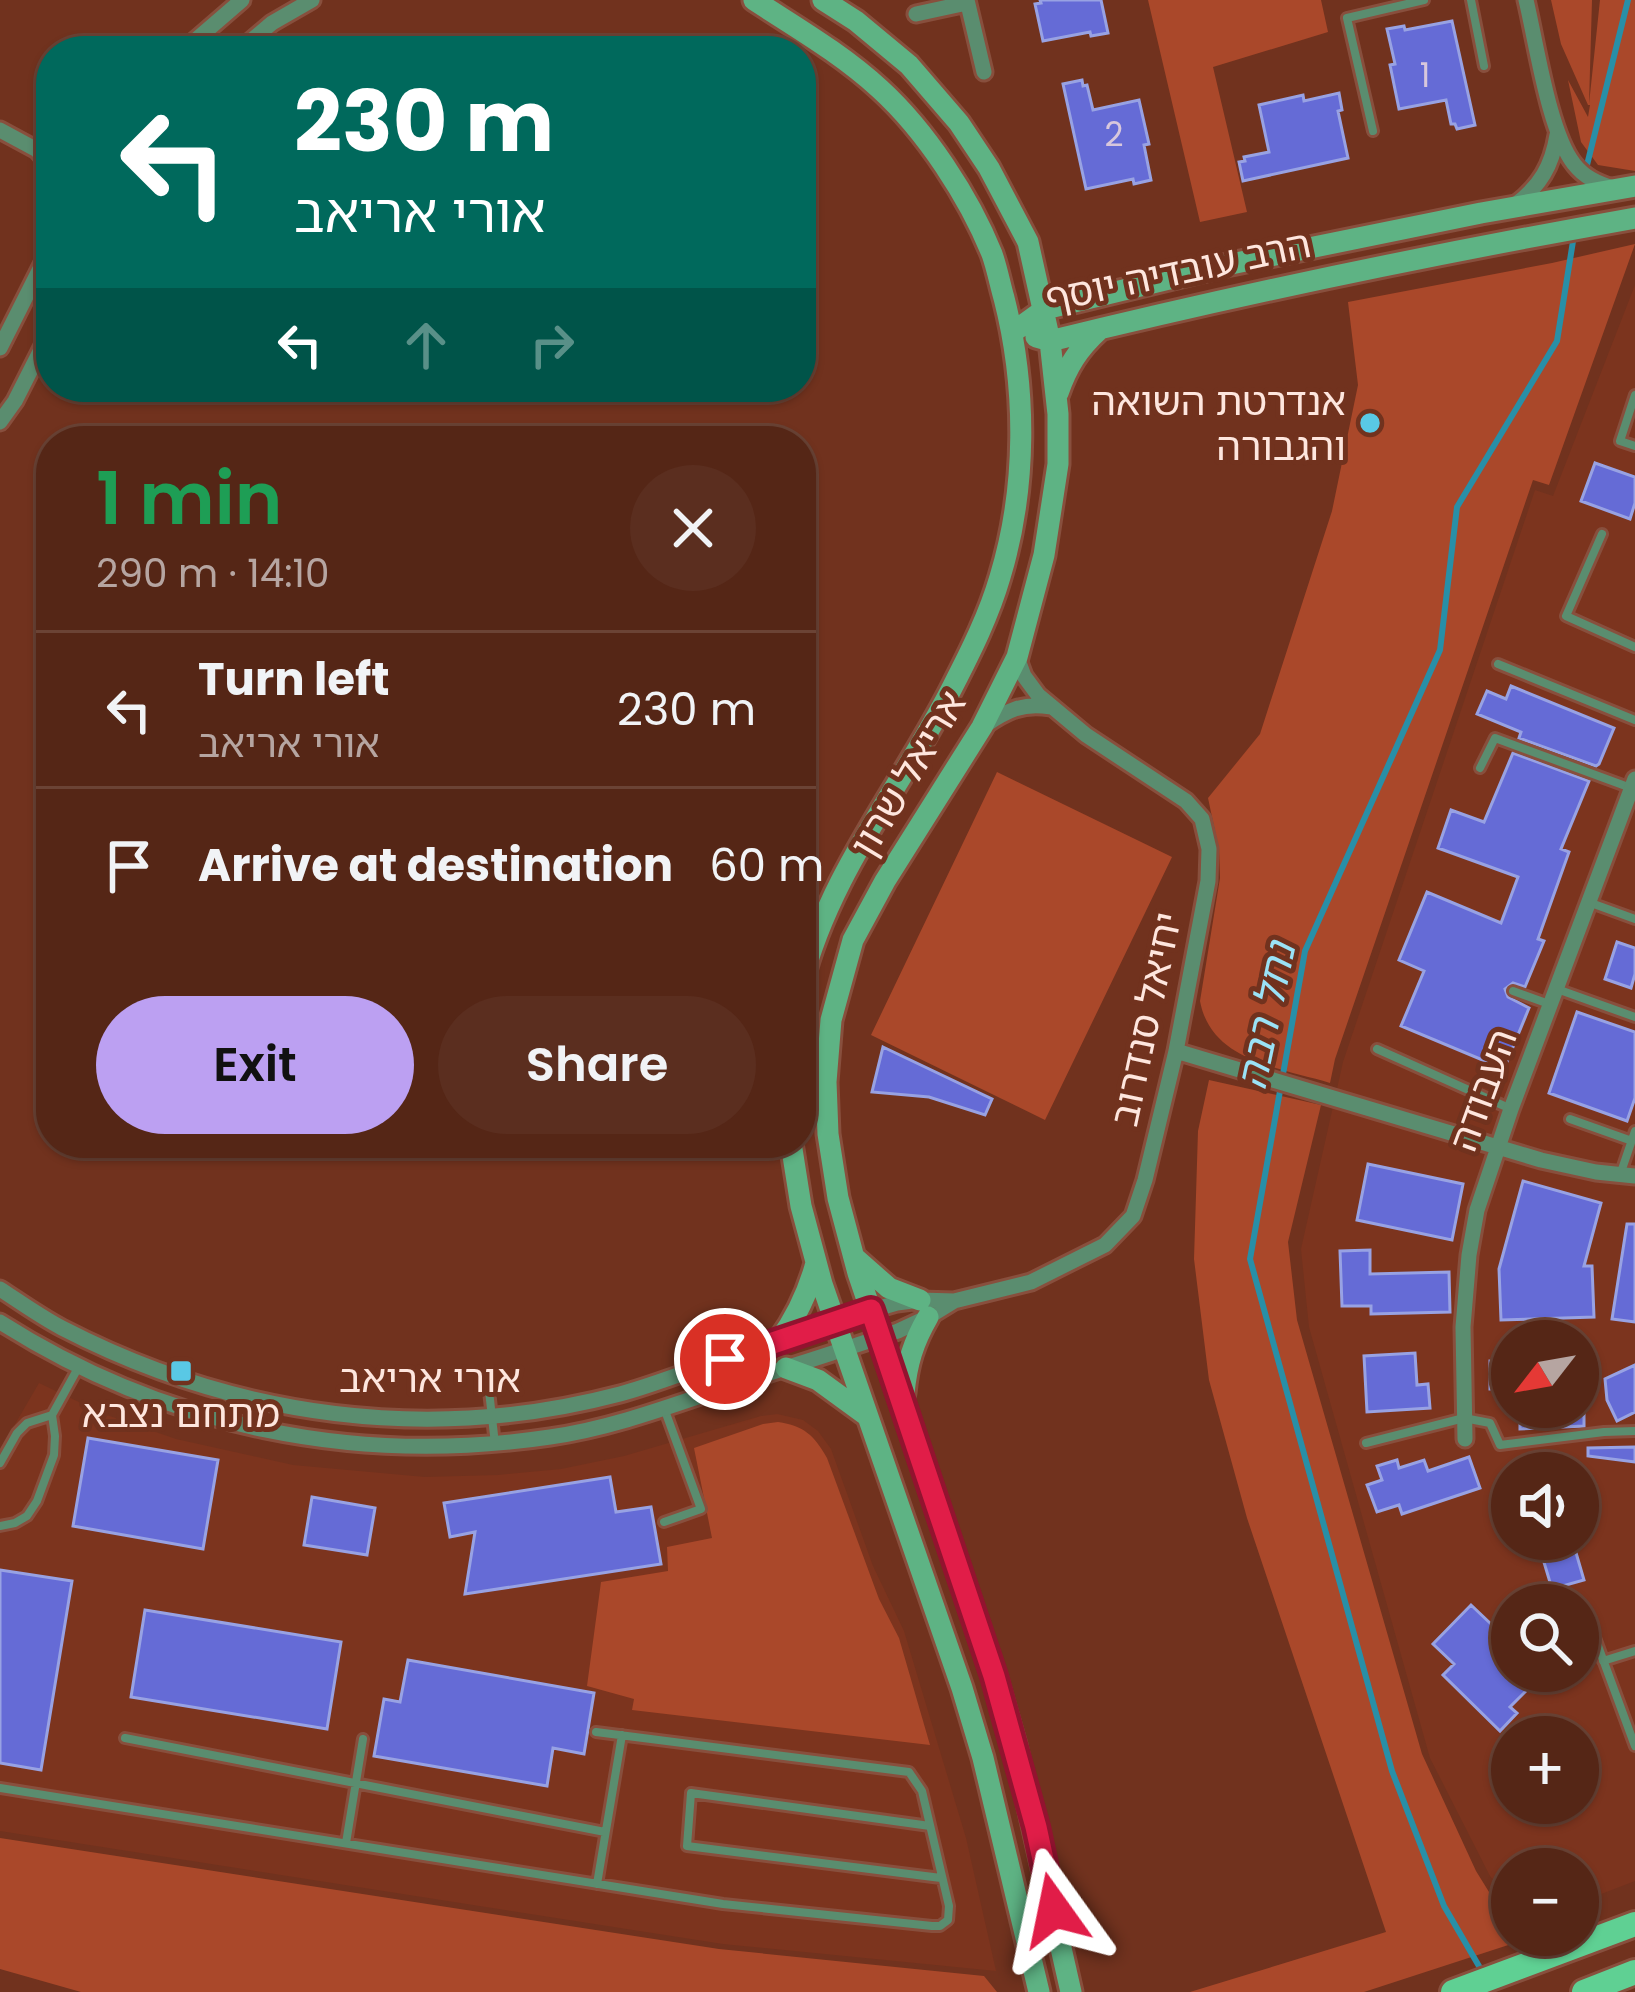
<!DOCTYPE html>
<html lang="en">
<head>
<meta charset="utf-8">
<style>
	:root { --surface:#552616; --page:#5b2e1f; --text:#f1f3f6; --muted:#b6a5a1; --line:#6b4335; --accent:#bca0f2 }
	body { margin:0; font-family:Poppins,"Noto Sans Hebrew",sans-serif; background:var(--page); color:var(--text); height:100vh; display:flex; flex-direction:column; font-size:45px; white-space:nowrap }
	* { box-sizing:border-box; margin:0 }
	p { font-size:39px; color:var(--muted) }
	.icon { flex:none; width:66px; height:66px; fill:none; stroke:currentColor; stroke-width:2; stroke-linecap:round; stroke-linejoin:round }
	.map { position:relative; flex:1; overflow:hidden }
	.side { position:absolute; left:36px; top:426px; width:780px; height:732px; display:flex; flex-direction:column; background:var(--surface); border-radius:48px; box-shadow:0 3px 9px #0004,0 0 0 3px var(--line) }
	.side>* { flex:none }
	.banner { position:absolute; left:36px; top:36px; width:780px; height:366px; border-radius:48px; box-shadow:0 3px 9px #0004,0 0 0 3px var(--line); background:#00695c; color:#fff; overflow:hidden }
	.needle { width:78px; rotate:239deg }
	.controls { position:absolute; left:1491px; top:1320px; display:grid; gap:24px }
	.controls a { display:grid; place-items:center; width:108px; height:108px; border-radius:50%; background:var(--surface); box-shadow:0 3px 9px #0004,0 0 0 3px var(--line); font-size:60px }
	.pin { position:absolute; display:grid; place-items:center; width:102px; height:102px; color:#fff; margin:-51px; border:6px solid #fff; border-radius:50%; box-shadow:0 3px 12px #0007 }
	.me { position:absolute; width:132px; margin:-66px; rotate:348deg; stroke-linejoin:round; filter:drop-shadow(0 0 9px #0008) }
	.turn { display:flex; align-items:center; gap:42px; height:252px; padding:0 60px; font-size:54px }
	.turn .icon { width:156px; height:156px; stroke-width:2.5 }
	.turn b { display:block; font-size:84px; line-height:102px }
	.lanes { display:flex; align-items:center; height:114px; padding:0 60px; background:#0003; justify-content:center; gap:60px; direction:ltr }
	.lanes .off { opacity:.35 }
	.round { display:grid; place-items:center; flex:none; width:126px; height:126px; border-radius:63px; background:var(--page) }
	.summary { display:flex; align-items:center; justify-content:space-between; height:204px; padding:0 60px }
	h1 { font-size:72px; font-weight:600; line-height:90px; color:#1e9e55 }
	.primary-button { display:flex; gap:24px; margin-top:auto; padding:24px 60px }
	.primary-button a { flex:1; height:138px; border-radius:72px; background:var(--accent); color:#111; font-size:48px; font-weight:600; line-height:138px; text-align:center }
	.primary-button a+a { background:var(--page); color:var(--text) }
	ul { padding:0; list-style:none }
	li { display:flex; align-items:center; gap:36px; height:156px; padding:0 60px; border-top:3px solid var(--line) }
	li div { flex:1 }
	li b { display:block; font-size:45px }
	li em { font-style:normal }
	.map>svg:first-child { display:block }
</style>
</head>
<body>
<div class="map">
<svg width="1635" height="1992" viewBox="0 0 1635 1992">
	<rect width="100%" height="100%" fill="#71321e"/>
	<path fill="#7c341e" fill-rule="evenodd" d="M1635,285V1881L1578,1903V1869H1512V1897L1504,1892L1490,1876L1430,1758L1309,1327L1301,1249L1343,1062L1535,490L1553,496ZM1512,1341H1578V1407H1512ZM1512,1473H1578V1539H1512ZM1512,1605H1578V1671H1512ZM1512,1737H1578V1803H1512Z
		M39,1383L104,1414L176,1439L293,1465L425,1477L498,1475L561,1469L624,1456L761,1416L777,1414L803,1420L818,1431L831,1449L873,1566L904,1631L966,1838L996,1971L723,1944L0,1831V1450Z"/>
	<path fill="#aa482a" d="M1148,0H1321L1328,32L1213,67L1247,212L1200,222Z
		M1551,0H1592L1589,104L1600,0H1635V171L1598,165L1581,142L1568,80L1588,117L1590,105H1588L1561,44Z
		M1635,244L1549,485L1533,480L1335,1059L1330,1083C1280,1068 1211,1061 1200,1001L1220,878L1219,850L1208,798L1260,734L1332,511L1358,385L1348,302L1552,263Z
		M997,772L1172,857L1045,1120L871,1035Z
		M1209,1080L1321,1105L1288,1242L1297,1320L1422,1754L1476,1871L1489,1892L1512,1903V1935H1539L1364,1992H1190L1386,1932L1247,1518L1209,1380L1194,1259L1198,1131Z
		M778,1422C804,1426 814,1435 827,1458L879,1599L899,1638L930,1745L632,1710L634,1699L587,1686L601,1582L668,1571L667,1547L712,1538L694,1448L763,1424Z
		M0,1838L719,1949L984,1976L997,1992H81L0,1969Z"/>
	<g fill="none" stroke-linecap="round" stroke-linejoin="round">
		<path stroke="#288fa7" stroke-width="6" d="M1586,169L1628,0
			M1483,1973L1444,1906L1392,1771L1250,1259L1305,951L1440,650L1457,507L1557,341L1574,235"/>
	</g>
	<path fill="#656bd6" stroke="#98a2e3" stroke-width="3" d="M1040,0H1101L1108,33L1091,36L1090,32L1043,41L1035,4L1041,3Z
		M1452,21L1475,125L1457,129L1455,124H1451L1446,100L1399,109L1390,65L1395,64L1387,29L1404,26L1405,30Z
		M1082,80L1083,86L1087,85L1093,110L1139,100L1149,144L1144,145L1151,180L1134,184L1133,179L1086,189L1063,84Z
		M1339,93L1342,110L1338,111L1348,158L1243,181L1239,162L1245,161L1244,157L1269,152L1259,105L1303,95L1304,101Z
		M1595,463L1635,477V503L1630,519L1581,501Z
		M1511,686L1614,728L1599,764L1596,766L1519,738L1521,732L1477,714L1487,691L1506,699Z
		M1513,753L1589,781L1561,849L1569,852L1538,939L1544,941L1525,987L1513,983L1505,989L1508,997L1529,1008L1504,1069L1401,1026L1424,971L1399,960L1427,892L1501,923L1518,877L1438,848L1451,810L1484,822Z
		M1617,942L1635,948V974L1631,988L1605,979Z
		M1577,1012L1635,1032V1098L1627,1121L1549,1093Z
		M883,1047L992,1099L985,1115L929,1097L872,1092Z
		M1368,1164L1463,1184L1452,1240L1357,1220Z
		M1523,1181L1601,1203L1584,1266H1592L1594,1317L1501,1320L1499,1269Z
		M1627,1224H1635V1322L1612,1319Z
		M1370,1250V1274L1449,1272L1450,1312L1371,1314V1306H1342L1340,1251Z
		M1415,1353L1417,1385L1428,1384L1430,1408L1367,1412L1364,1356Z
		M1490,1361H1512V1389H1490Z
		M1635,1365V1412L1617,1421L1607,1400L1605,1379Z
		M1520,1407H1584V1426L1520,1429Z
		M88,1438L218,1460L203,1549L73,1526Z
		M1635,1447V1462L1588,1456V1448Z
		M1469,1457L1480,1488L1402,1514L1399,1505L1377,1512L1367,1485L1382,1480L1377,1466L1397,1460L1399,1468L1424,1460L1428,1471Z
		M610,1477L616,1512L651,1507L661,1564L465,1594L475,1532L450,1537L444,1503Z
		M312,1497L375,1508L367,1555L304,1545Z
		M1537,1539H1572L1584,1580L1552,1589Z
		M0,1570L72,1581L41,1770L0,1763Z
		M1471,1605L1491,1624L1505,1610L1512,1617V1671H1546L1510,1707L1517,1713L1500,1731L1443,1675L1454,1664L1433,1644Z
		M145,1610L341,1642L327,1729L131,1697Z
		M408,1660L594,1693L584,1754L553,1748L547,1786L374,1756L384,1699L400,1702Z"/>
	<g fill="none" stroke-linecap="round" stroke-linejoin="round">
		<defs>
			<path id="lane" d="M1471,0L1484,66
				M1373,131L1347,18L1424,0
				M1635,395L1620,441L1635,446
				M1602,534L1566,616L1635,647
				M1498,664L1635,720
				M1480,768L1495,738L1631,788
				M1591,903L1635,919
				M1557,989L1635,1017
				M1513,991L1549,1004
				M1377,1049L1511,1109
				M1570,1119L1632,1141
				M1620,1175L1635,1131
				M488,1382L495,1444
				M1366,1443L1464,1418L1490,1423L1500,1445L1604,1432L1635,1431
				M0,1463L17,1433L27,1423L52,1415
				M664,1522L701,1509L664,1408
				M0,1526L15,1523L27,1516L37,1501L54,1455L55,1436L52,1415L78,1368
				M1591,1627L1635,1746
				M1603,1661L1635,1651
				M125,1738L605,1832
				M0,1788L723,1904L932,1926H940L948,1920L949,1906L922,1791L909,1772L596,1732
				M930,1826L691,1793L687,1846L941,1878
				M346,1843L363,1739
				M597,1884L622,1735"/>
			<path id="street" d="M967,0L984,72
				M1526,0C1536,41 1549,133 1574,164C1584,177 1597,183 1613,188
				M916,14L967,3
				M183,51L242,0
				M239,51L272,23L312,0
				M0,130L37,150L51,167
				M1515,205C1540,186 1552,166 1557,135
				M0,348L51,247
				M0,422L15,401L51,330
				M984,726C1006,711 1023,702 1050,707
				M1176,1051L1541,1160L1596,1172L1635,1176
				M0,1289C20,1302 41,1317 62,1328C236,1418 430,1444 620,1394C646,1387 672,1377 698,1368C764,1345 830,1322 897,1303L920,1300L954,1301L1031,1282L1105,1245L1133,1216L1145,1180L1176,1051L1208,881L1209,849L1202,819L1186,801L1086,735L1038,695L1024,676L1017,657
				M0,1322C165,1427 356,1466 550,1437C613,1428 673,1405 733,1385C788,1367 844,1350 898,1331L928,1317L954,1301
				M1465,1439L1463,1327L1469,1255L1477,1210L1511,1109L1635,779"/>
			<path id="secondary" d="M754,0C797,28 842,54 880,89C926,131 969,197 992,254C997,268 1000,284 1004,298C1027,388 1027,488 1000,577C989,615 971,651 953,686C903,785 828,875 801,985
				M823,0L856,21L909,65L959,123L989,168L1028,242L1050,341L1058,414V464L1044,555L1017,657L982,727L885,881L853,940L831,1020L826,1082L828,1134L838,1198L858,1273L995,1676L1015,1745L1071,1992
				M1013,332L1045,309L1231,264L1481,213L1635,186
				M1036,337L1050,341C1244,293 1439,253 1635,218
				M1058,393C1067,367 1078,349 1099,330
				M791,1143L801,1206L822,1284L962,1688L983,1758L1039,1992
				M856,1259L889,1288L920,1300
				M779,1341C797,1316 808,1293 816,1263
				M786,1368L818,1380L866,1415
				M904,1393C907,1363 913,1343 928,1317"/>
			<path id="primary" d="M1453,1992L1635,1924
				M1584,1992L1635,1972"/>
		</defs>
		<use href="#lane" stroke="#884f3d" stroke-width="14"/>
		<use href="#street" stroke="#884f3d" stroke-width="21"/>
		<use href="#secondary" stroke="#884f3d" stroke-width="27"/>
		<use href="#primary" stroke="#884f3d" stroke-width="30"/>
		<use href="#lane" stroke="#5a8d6f" stroke-width="8"/>
		<use href="#street" stroke="#5a8d6f" stroke-width="15"/>
		<use href="#secondary" stroke="#5eb384" stroke-width="21"/>
		<use href="#primary" stroke="#5fd093" stroke-width="24"/>
	</g>
	<g fill="none" stroke-linecap="round" stroke-linejoin="round">
		<defs>
			<path id="route" d="M725,1359L871,1310L994,1676L1036,1827L1054,1910"/>
		</defs>
		<use href="#route" stroke="#92132f" stroke-width="30"/>
		<use href="#route" stroke="#e11d48" stroke-width="21"/>
	</g>
	<g fill="#59c8e5" stroke="#71321e" stroke-width="4.5">
		<circle cx="1370" cy="423" r="12"/>
		<rect x="169" y="1359" width="24" height="24" rx="6"/>
	</g>
	<g text-anchor="middle" dominant-baseline="central" stroke-width="10" stroke-linejoin="round" paint-order="stroke">
		<g font-size="33" fill="#d8c7dc">
			<text x="1425" y="75">1</text>
			<text x="1114" y="134">2</text>
		</g>
		<g font-size="39" fill="#fee6de" stroke="#71321e">
			<text transform="translate(1178 271) rotate(-12)">הרב עובדיה יוסף</text>
			<text transform="translate(908 774) rotate(-59)">אריאל שרון</text>
			<text transform="translate(1146 1019) rotate(-78)">יחיאל סנדרוב</text>
			<text transform="translate(1483 1090) rotate(-70)">העבודה</text>
			<text x="430" y="1378">אורי אריאב</text>
		</g>
		<g font-size="39" fill="#fee6de" stroke="#71321e" text-anchor="end">
			<text x="1346" y="401">אנדרטת השואה<tspan x="1346" dy="45">והגבורה</tspan></text>
			<text x="181" y="1413" text-anchor="middle">מתחם נצבא</text>
		</g>
		<g font-size="42" font-style="italic" fill="#9ae2f6" stroke="#71321e">
			<text transform="translate(1266 1016) rotate(-78)">נחל רבה</text>
		</g>
	</g>
</svg>
<div class="controls">
<a><svg class="needle" viewBox="-14 -14 28 28"><path d="M0-13l5 13h-10z" fill="#e53935"/><path d="M0 13l5-13h-10z" fill="#b6a5a1"/></svg></a>
<a><svg class="icon" aria-label="sound" viewBox="0 0 24 24"><path d="M4 9h4l5-4v14l-5-4H4zM17 9q2 3 0 6"/></svg></a>
<a><svg class="icon" aria-label="search" viewBox="0 0 24 24"><circle cx="10" cy="10" r="6"/><path d="M15 15l6 6"/></svg></a>
<a>+</a>
<a>−</a>
</div>
<div class="pin" style="left:725px;top:1359px;background:#d93025"><svg class="icon" aria-label="arrive" viewBox="0 0 24 24"><path d="M6 21V4h12l-3 4 3 4H6"/></svg></div>
<svg class="me" style="left:1054px;top:1910px" viewBox="-20 -20 40 40"><path d="M0-17L14 15 0 8-14 15z" fill="#e11d48" stroke="#fff" stroke-width="4"/></svg>
<div class="banner">
<div class="turn"><svg class="icon" aria-label="left" viewBox="0 0 24 24"><path d="M17 20v-9H6M10 6l-5 5 5 5"/></svg><div><b>230 m</b>אורי אריאב</div></div>
<div class="lanes"><svg class="icon" aria-label="left" viewBox="0 0 24 24"><path d="M17 20v-9H6M10 6l-5 5 5 5"/></svg><svg class="icon off" aria-label="ahead" viewBox="0 0 24 24"><path d="M12 20V5M6 11l6-6 6 6"/></svg><svg class="icon off" aria-label="right" viewBox="0 0 24 24"><path d="M7 20v-9h11M14 6l5 5-5 5"/></svg></div>
</div>
<section class="side">
<div class="summary"><div><h1>1 min</h1><p>290 m · 14:10</p></div><a class="round"><svg class="icon" aria-label="close" viewBox="0 0 24 24"><path d="M6 6l12 12M18 6L6 18"/></svg></a></div>
<ul>
<li><svg class="icon" aria-label="left" viewBox="0 0 24 24"><path d="M17 20v-9H6M10 6l-5 5 5 5"/></svg><div><b>Turn left</b><p>אורי אריאב</p></div><em>230 m</em></li>
<li><svg class="icon" aria-label="arrive" viewBox="0 0 24 24"><path d="M6 21V4h12l-3 4 3 4H6"/></svg><div><b>Arrive at destination</b></div><em>60 m</em></li>
</ul>
<div class="primary-button"><a>Exit</a><a>Share</a></div>
</section>
</div>
</body>
</html>
